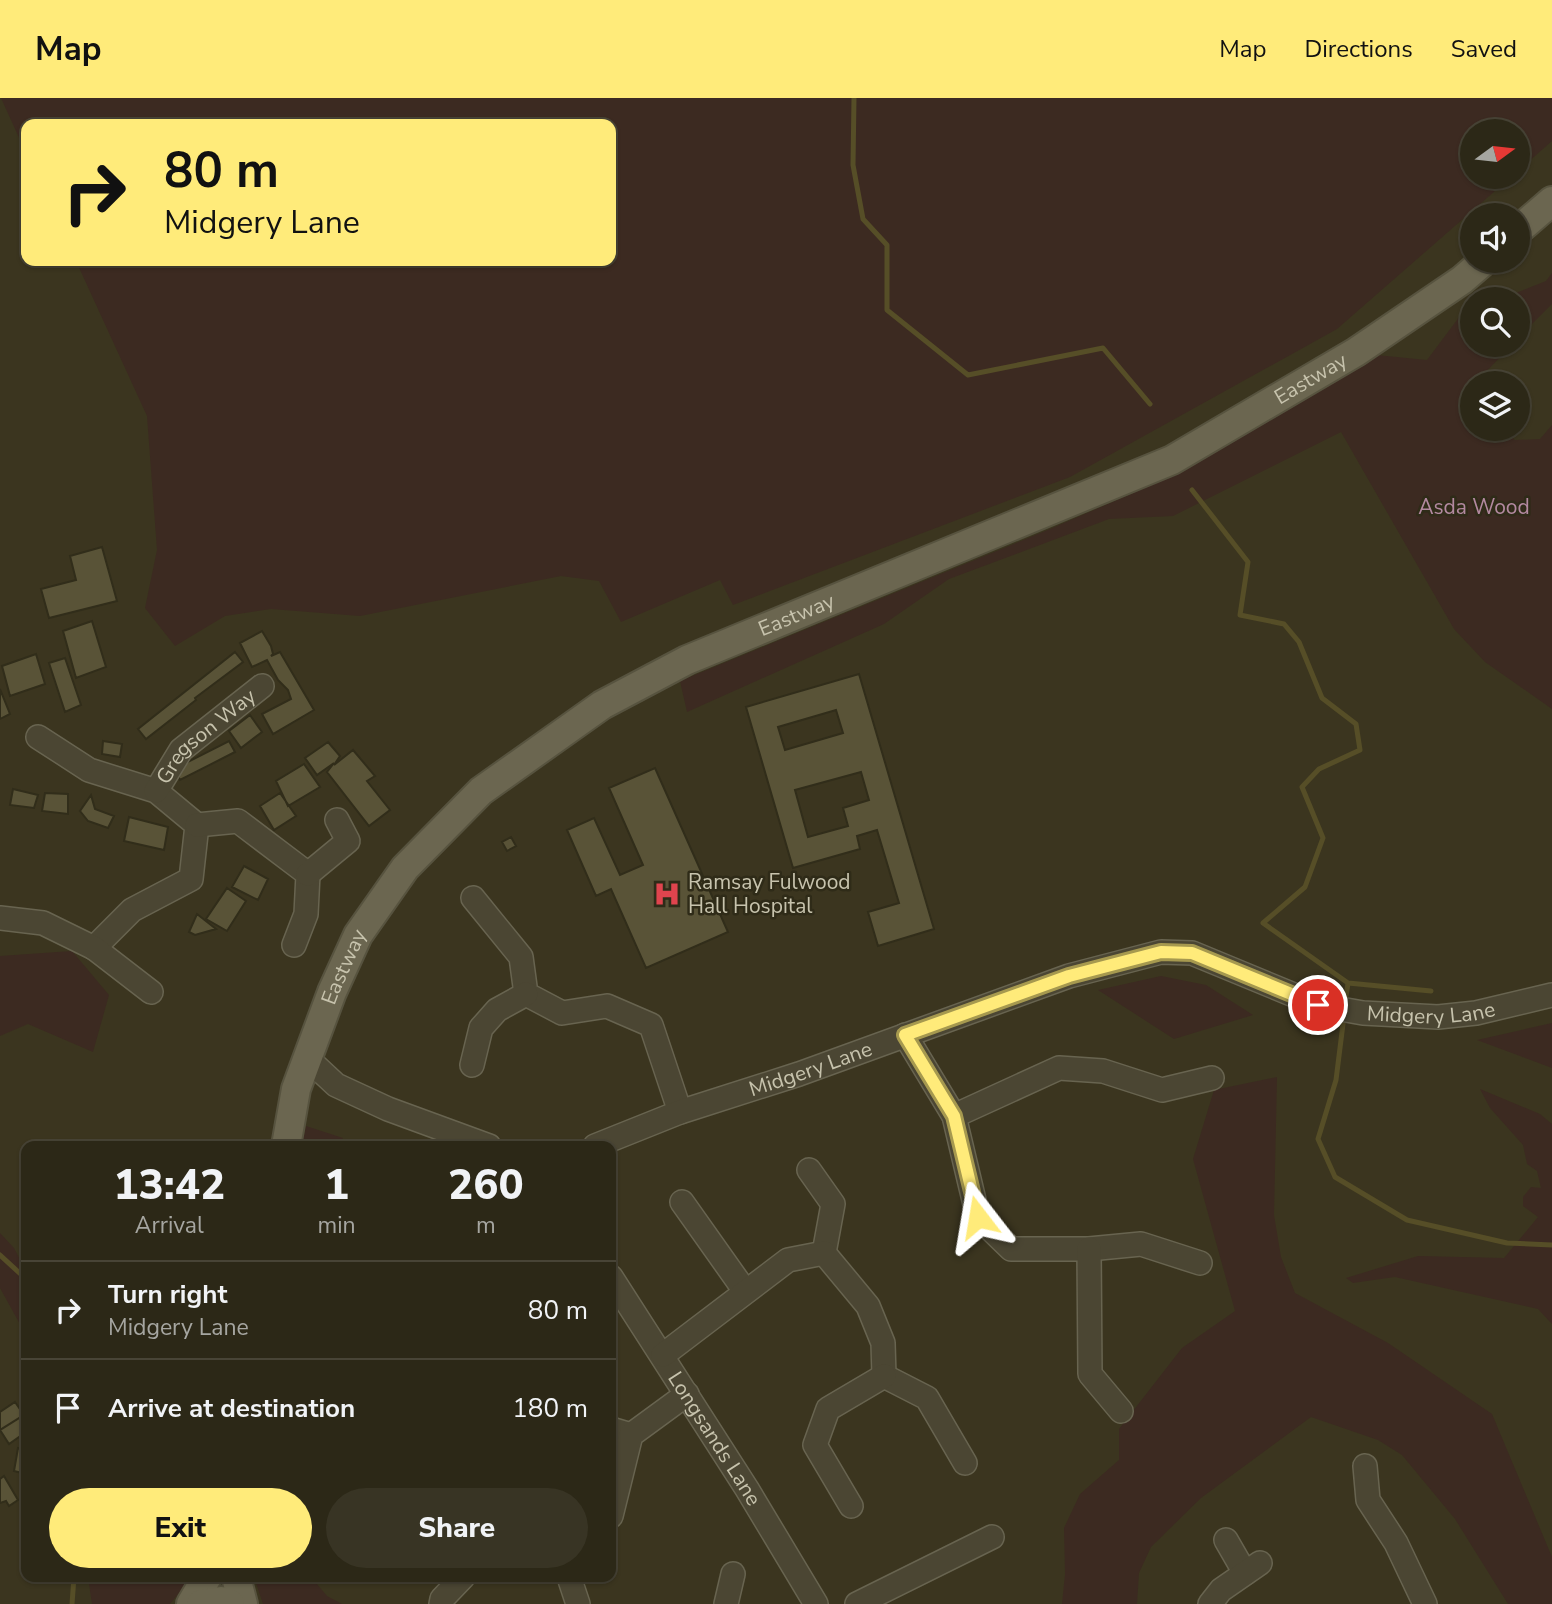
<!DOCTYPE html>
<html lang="en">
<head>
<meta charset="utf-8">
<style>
	:root { --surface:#2c2817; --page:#383424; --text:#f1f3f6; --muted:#a6a6a1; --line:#484436; --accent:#ffeb7a }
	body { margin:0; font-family:"Nunito Sans",sans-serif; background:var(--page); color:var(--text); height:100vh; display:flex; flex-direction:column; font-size:26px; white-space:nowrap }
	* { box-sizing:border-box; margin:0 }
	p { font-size:23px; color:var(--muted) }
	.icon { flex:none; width:38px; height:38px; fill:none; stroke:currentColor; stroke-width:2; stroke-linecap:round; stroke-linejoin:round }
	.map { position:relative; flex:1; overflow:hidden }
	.drawer { position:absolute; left:21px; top:1043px; width:595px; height:441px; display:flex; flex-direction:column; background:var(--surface); border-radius:14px; box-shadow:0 2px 5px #0004,0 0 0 2px var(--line) }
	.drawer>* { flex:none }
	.banner { position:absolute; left:21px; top:21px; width:595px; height:147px; border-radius:14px; box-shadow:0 2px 5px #0004,0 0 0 2px var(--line); background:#ffeb7a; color:#111; overflow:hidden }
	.needle { width:46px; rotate:75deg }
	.buttons { position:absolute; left:1460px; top:21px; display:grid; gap:14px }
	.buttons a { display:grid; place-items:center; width:70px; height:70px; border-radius:50%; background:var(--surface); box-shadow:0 2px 5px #0004,0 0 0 2px var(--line); font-size:35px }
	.pin { position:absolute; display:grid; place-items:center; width:60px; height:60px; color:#fff; margin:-30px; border:4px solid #fff; border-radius:50%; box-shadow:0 2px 7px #0007 }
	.me { position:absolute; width:77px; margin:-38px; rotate:346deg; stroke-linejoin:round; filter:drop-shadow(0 0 5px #0008) }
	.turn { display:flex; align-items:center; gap:24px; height:147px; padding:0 28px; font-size:32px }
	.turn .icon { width:91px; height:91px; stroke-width:2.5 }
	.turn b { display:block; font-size:49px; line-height:60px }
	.eta { display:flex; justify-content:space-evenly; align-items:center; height:119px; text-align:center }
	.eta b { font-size:42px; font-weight:800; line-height:49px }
	.action { display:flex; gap:14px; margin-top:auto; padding:14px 28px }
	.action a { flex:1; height:80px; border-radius:42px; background:var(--accent); color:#111; font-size:28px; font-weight:800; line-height:80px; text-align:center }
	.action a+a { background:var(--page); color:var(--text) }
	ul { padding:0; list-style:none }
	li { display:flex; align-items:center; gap:21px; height:98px; padding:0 28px; border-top:2px solid var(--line) }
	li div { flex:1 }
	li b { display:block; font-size:26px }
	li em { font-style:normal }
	header { display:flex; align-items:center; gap:42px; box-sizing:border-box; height:98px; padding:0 35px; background:var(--accent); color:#111 }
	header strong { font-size:33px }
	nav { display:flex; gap:38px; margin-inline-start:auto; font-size:24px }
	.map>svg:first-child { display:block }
</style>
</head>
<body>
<header>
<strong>Map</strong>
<nav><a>Map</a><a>Directions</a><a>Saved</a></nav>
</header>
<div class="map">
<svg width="1552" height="1506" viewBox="0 0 1552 1506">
	<rect width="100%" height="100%" fill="#3b351f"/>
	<path fill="#3c2a21" d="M1,0H1552V43L1517,74V33H1472V79H1511L1337,231L1070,379L733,507L720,482L621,524L599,483L561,478L360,518L271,511L225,518L175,548L145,510L157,452L147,318L76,163H611V26H26V55Z
		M1552,175V206L1517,241V201H1501L1546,183Z
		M1472,213V247H1512L1475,285H1472V288L1465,296L1472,303V331H1502L1515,342L1540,341L1552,327V611L1485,564L1454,531L1341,334L1173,418L1109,421L949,481L884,526L687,614L680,583L1050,431L1168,380L1376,257L1427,262L1460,218Z
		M72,853L109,897L93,954L28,926L0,938V858Z
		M1161,878L1206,887L1253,917L1174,941L1098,892Z
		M1552,925V970L1477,942Z
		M1277,979L1274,1117L1281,1159L1295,1195L1388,1245L1492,1316L1552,1459V1506H1508L1455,1421L1402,1357L1378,1342L1311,1319L1201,1400L1151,1449L1139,1475L1137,1506H1062L1065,1476L1064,1430L1080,1396L1119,1362V1331L1182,1250L1235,1213L1193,1061L1214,992Z
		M1480,991L1540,1016L1552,1026V1226L1538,1211L1395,1179L1353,1185L1346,1180L1418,1158L1504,1160L1538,1119L1523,1108V1099L1531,1089L1541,1090L1537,1073L1527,1066L1523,1047L1490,1010Z
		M306,1028L343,1040L338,1048H302Z
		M0,1135L14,1150L26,1173V1237L0,1190Z
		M88,1479H192L170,1506H92Z
		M254,1479H311L327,1498L342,1506H263Z"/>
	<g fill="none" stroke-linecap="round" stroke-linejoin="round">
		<path stroke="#564e27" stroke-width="5" d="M854,0L853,67L863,121L887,147V212L968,277L1103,250L1150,306
			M1192,392L1248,464L1240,517L1284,526L1299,544L1322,600L1356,626L1360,652L1319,671L1302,689L1323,740L1305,789L1263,825L1348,885L1345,905
			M1348,885L1431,893
			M1344,918L1336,982L1318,1041L1335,1079L1407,1122L1507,1145L1552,1147
			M0,1157L26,1181
			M72,1506L74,1479"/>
	</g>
	<path fill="#595337" stroke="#312d1a" stroke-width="2" fill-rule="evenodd" d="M102,449L117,503L49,520L41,491L76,482L70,458Z
		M92,523L106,569L76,580L63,533Z
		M262,533L271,548L273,556L271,558L280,554L314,612L273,636L262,616L291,601L288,592L278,582L267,562L252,569L240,545Z
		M235,554L243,564L195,600L196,602L146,641L138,631Z
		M36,556L45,586L10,598L2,568Z
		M65,560L81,607L65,614L49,565Z
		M859,576L934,831L878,848L868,814L899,805L877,732L857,738L860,751L793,770L746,609ZM836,612L843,635L785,652L778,629ZM861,674L869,702L843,710L848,728L808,739L795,692Z
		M0,591L10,616L0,621Z
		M250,617L262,634L241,650L229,633Z
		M103,643L122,646L120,659L102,656Z
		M229,643L235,654L180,682L174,671Z
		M328,644L340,658L334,667L353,652L375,678L367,683L390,712L369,728L327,674L334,665L317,677L305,660Z
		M304,666L320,689L288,708L276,683Z
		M655,670L728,834L646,870L611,791L596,798L567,732L594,720L620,777L643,767L609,690Z
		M13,691L38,697L34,710L10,707Z
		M45,695L68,696V716L42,713Z
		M280,695L296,718L274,732L260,708Z
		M91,697L95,711L114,718L108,730L88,723L80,713Z
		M129,719L168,729L164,752L124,743Z
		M511,739L516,748L507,753L502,744Z
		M244,768L268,781L258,802L232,789Z
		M227,790L246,803L227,833L206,821Z
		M197,816L216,831L195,837L189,834Z
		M15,1304L24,1317L0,1332V1314Z
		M24,1317L26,1321V1334L9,1346L0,1332Z
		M18,1350L26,1352V1376L14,1373Z
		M4,1378L18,1402L9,1408L6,1403L0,1405V1381Z"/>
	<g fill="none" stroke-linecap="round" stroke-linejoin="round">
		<defs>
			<g id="minor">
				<path d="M38,639L89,672L156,693L197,727L191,781L132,812L94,850"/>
				<path id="s1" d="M156,693L181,652L262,588"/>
				<path d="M197,727L238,723L308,776L306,816L294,847"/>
				<path d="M308,776L348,743L337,722"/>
				<path d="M473,800L521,859L526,896L562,915L607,908L651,927L680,1014"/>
				<path d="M0,820L43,825L94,850L151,894"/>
				<path d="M905,937L954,1018L978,1119L1011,1151H1089L1141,1146L1200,1165"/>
				<path d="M307,960L336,987L388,1011L489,1048"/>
				<path d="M472,967L481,930L497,912L526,896"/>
				<path d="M954,1018L1059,970L1103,973L1162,992L1212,980"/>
				<path id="s2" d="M595,1048L680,1014L799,976L1069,878L1161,854L1192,855L1318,907L1363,915L1438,919L1476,915L1552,897"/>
				<path d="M809,1072L833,1106L824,1155"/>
				<path d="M682,1104L745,1193"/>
				<path d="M1089,1151L1090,1276L1121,1313"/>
				<path id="s3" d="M611,1179L747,1391L816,1506"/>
				<path d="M663,1257L788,1162L824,1155L868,1208L883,1245L884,1278"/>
				<path d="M884,1278L927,1300L965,1365"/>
				<path d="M611,1331L631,1337"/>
				<path d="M1365,1368L1368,1402L1396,1445L1425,1506"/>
				<path d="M851,1408L815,1347L828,1311L884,1278"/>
				<path d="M611,1418L631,1337L687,1296"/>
				<path d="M1226,1442L1245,1475"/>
				<path d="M569,1479L578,1506"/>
				<path d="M441,1506L442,1501L463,1479"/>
				<path d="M726,1506L733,1476"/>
				<path d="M857,1506L992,1439"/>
				<path d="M1210,1506L1221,1492L1260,1465"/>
			</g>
			<g id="major">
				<path d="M1517,133L1552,103"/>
				<path id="s4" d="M286,1048L296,991L332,894L358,837L405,770L481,693L602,607L687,562L1172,362L1356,254L1462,182L1484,163"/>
				<path d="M236,1479L243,1506"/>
				<path d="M191,1506L207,1479"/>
				<path d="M201,1506L221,1503L230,1506"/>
			</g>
		</defs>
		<use href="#minor" stroke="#686450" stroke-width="26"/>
		<use href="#major" stroke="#57533f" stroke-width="32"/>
		<use href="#minor" stroke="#4b4633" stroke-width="23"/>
		<use href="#major" stroke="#6b6650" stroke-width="28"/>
	</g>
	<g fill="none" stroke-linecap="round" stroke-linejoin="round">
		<defs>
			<path id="route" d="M978,1119L954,1018L905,937L1069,878L1161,854L1192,855L1318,907"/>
		</defs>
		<use href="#route" stroke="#a6994f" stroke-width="18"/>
		<use href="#route" stroke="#ffeb7a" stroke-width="12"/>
	</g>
	<defs>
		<symbol id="hospital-bare" viewBox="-9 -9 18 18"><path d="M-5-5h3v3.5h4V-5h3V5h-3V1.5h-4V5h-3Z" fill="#e0444e" stroke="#2f2b18" stroke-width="2.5" paint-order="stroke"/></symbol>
	</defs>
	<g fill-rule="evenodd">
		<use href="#hospital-bare" x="648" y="777" width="38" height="38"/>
	</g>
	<g text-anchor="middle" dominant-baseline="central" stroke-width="5" stroke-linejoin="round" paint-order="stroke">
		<g font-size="21" fill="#c7c3ad" stroke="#2f2b18">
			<text stroke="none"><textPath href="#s4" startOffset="1344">Eastway</textPath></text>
			<text stroke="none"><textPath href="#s4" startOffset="777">Eastway</textPath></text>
			<text stroke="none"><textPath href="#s1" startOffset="75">Gregson Way</textPath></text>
			<text stroke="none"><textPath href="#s4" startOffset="189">Eastway</textPath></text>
			<text stroke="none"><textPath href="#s2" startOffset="880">Midgery Lane</textPath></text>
			<text stroke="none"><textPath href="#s2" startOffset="229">Midgery Lane</textPath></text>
			<text stroke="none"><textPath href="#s3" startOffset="192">Longsands Lane</textPath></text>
		</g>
		<g font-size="21" fill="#b389a0" stroke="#2f2b18">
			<text x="1474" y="409">Asda Wood</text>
		</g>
		<g font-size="21" fill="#c7c3ad" stroke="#2f2b18" text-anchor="start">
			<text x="688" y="784">Ramsay Fulwood<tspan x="688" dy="24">Hall Hospital</tspan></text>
		</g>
	</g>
</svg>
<div class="buttons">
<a><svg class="needle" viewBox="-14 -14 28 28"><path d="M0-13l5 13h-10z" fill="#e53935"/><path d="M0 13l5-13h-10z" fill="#a6a6a1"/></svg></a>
<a><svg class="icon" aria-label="sound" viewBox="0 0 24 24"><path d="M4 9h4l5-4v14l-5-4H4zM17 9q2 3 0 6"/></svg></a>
<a><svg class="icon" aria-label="search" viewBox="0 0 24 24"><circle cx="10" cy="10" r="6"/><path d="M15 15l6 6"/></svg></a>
<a><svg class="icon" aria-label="layers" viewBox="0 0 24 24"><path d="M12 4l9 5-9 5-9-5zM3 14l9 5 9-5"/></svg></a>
</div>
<div class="pin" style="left:1318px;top:907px;background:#d93025"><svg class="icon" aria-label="arrive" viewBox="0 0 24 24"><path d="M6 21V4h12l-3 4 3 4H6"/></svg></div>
<svg class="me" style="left:978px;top:1119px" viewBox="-20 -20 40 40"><path d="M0-17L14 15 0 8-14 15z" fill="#ffeb7a" stroke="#fff" stroke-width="4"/></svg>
<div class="banner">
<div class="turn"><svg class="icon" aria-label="right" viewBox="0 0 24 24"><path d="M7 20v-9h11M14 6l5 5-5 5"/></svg><div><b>80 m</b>Midgery Lane</div></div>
</div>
<section class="drawer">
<div class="eta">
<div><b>13:42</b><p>Arrival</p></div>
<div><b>1</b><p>min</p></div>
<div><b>260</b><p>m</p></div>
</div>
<ul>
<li><svg class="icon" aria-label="right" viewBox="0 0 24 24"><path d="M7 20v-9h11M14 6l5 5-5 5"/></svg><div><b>Turn right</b><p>Midgery Lane</p></div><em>80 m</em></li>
<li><svg class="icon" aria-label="arrive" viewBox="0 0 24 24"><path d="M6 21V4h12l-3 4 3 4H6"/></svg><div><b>Arrive at destination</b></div><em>180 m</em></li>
</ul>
<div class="action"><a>Exit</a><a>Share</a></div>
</section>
</div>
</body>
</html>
